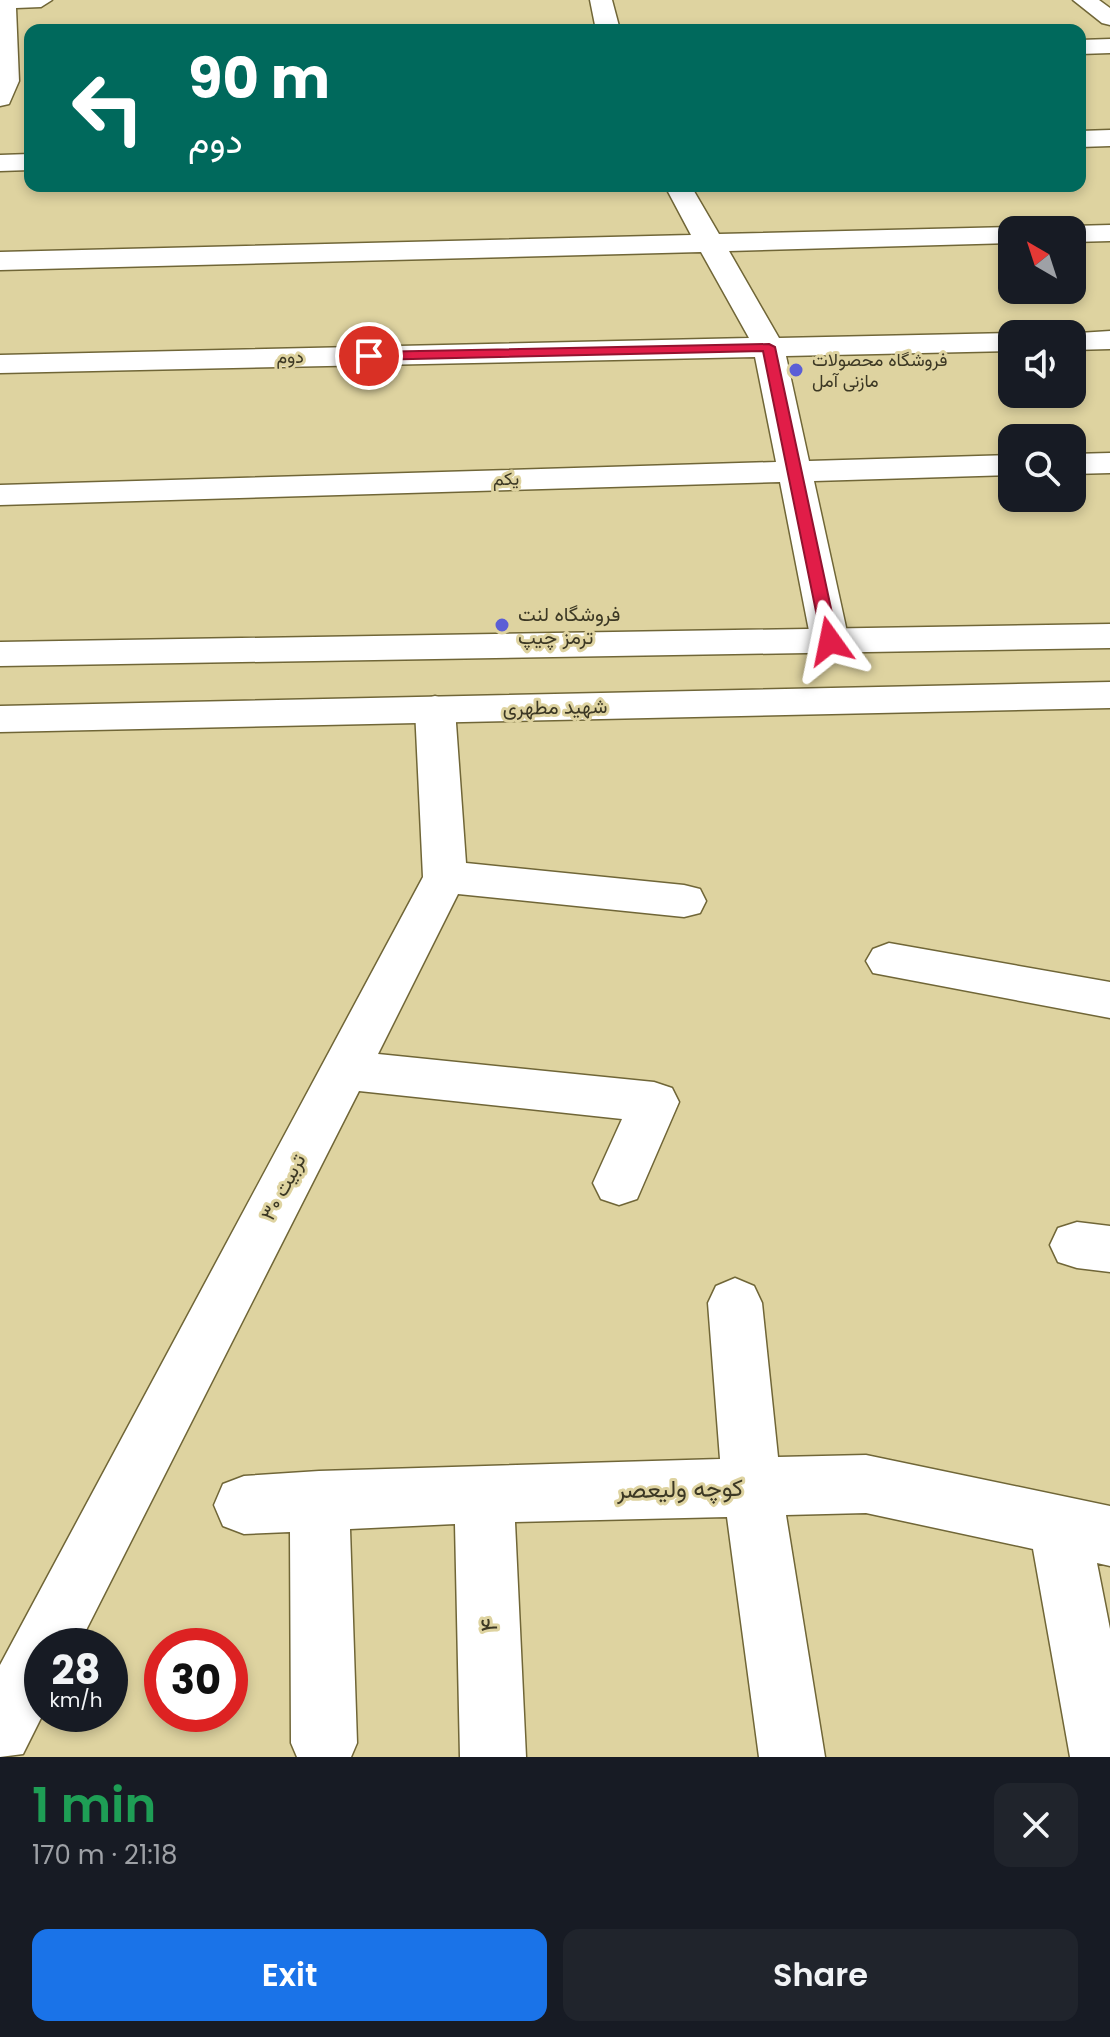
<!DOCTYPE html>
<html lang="en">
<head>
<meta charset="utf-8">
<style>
	:root { --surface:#171b24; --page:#20242c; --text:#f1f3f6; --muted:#9ea1a6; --accent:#1a73e8 }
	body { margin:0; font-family:Poppins,Vazirmatn,sans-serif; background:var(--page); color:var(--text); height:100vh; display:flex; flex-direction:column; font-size:30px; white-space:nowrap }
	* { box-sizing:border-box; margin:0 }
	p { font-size:26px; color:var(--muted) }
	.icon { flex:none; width:44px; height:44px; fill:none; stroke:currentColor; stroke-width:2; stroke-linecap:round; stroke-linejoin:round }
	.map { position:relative; height:1757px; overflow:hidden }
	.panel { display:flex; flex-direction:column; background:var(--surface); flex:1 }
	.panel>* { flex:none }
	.banner { position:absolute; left:24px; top:24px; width:1062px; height:168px; border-radius:16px; box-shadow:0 4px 12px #0003; background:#00695c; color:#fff; overflow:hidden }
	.needle { width:52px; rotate:321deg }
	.fabs { position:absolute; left:998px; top:216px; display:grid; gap:16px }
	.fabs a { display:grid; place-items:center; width:88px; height:88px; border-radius:16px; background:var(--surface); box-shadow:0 4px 12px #0003; font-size:40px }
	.speed { position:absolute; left:24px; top:1628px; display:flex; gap:16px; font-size:40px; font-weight:700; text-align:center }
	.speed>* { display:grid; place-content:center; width:104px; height:104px; border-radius:50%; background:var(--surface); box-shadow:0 4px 12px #0003; line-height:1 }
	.speed small { font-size:20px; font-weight:400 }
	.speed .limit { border:12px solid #d22; background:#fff; color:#111 }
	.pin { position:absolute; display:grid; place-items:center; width:68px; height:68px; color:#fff; margin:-34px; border:4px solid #fff; border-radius:50%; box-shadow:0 2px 8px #0007 }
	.me { position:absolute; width:88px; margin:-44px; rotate:348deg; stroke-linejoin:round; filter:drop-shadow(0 0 6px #0008) }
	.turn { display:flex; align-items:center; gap:28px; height:168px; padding:0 32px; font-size:36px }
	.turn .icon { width:104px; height:104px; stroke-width:2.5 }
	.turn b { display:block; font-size:56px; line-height:68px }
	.round { display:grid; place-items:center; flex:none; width:84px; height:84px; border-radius:16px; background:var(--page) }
	.head { display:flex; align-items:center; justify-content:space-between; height:136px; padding:0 32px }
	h1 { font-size:48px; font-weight:600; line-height:60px; color:#1e9e55 }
	.cta { display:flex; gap:16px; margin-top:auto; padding:16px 32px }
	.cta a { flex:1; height:92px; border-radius:16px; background:var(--accent); color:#fff; font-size:32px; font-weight:600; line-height:92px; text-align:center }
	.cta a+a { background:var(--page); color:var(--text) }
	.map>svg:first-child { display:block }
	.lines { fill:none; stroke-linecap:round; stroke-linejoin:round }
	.minor-casing { stroke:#706637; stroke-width:3 }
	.major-casing { stroke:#706637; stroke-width:3 }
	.minor { fill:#fff; fill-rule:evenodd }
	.major { fill:#fff; fill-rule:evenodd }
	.route { fill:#e11d48; stroke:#92132f; stroke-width:2 }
	.poi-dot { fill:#5b5ed6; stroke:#ded3a0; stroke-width:3 }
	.labels { text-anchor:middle; stroke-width:6; stroke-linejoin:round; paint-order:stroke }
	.far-street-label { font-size:18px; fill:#3c3824; stroke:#ded3a0 }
	.far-poi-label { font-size:18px; fill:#3c3824; stroke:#ded3a0; text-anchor:start }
	.poi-label { font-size:20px; fill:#3c3824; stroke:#ded3a0; text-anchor:start }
	.street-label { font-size:20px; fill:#3c3824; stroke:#ded3a0 }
	.near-street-label { font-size:24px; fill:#3c3824; stroke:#ded3a0 }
</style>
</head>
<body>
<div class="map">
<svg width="1110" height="1757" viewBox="0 0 1110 1757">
	<rect width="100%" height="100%" fill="#ded3a0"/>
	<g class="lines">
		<defs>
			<path id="minor" d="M0 0H52L41 7 16 8 19 81 9 104 0 106Z
				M590 0H612L620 30H596Z
				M1073 0H1099L1110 8V25L1102 23Z
				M1110 39V53L1080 54V40Z
				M1110 130V146L1080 147V131Z
				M30 154V170L0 171V155Z
				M665 186H691L719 234 1012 227 1023 230H1012V243L729 251 779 338 1012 333 1017 334H1012V351L786 356 809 461 1012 455V475L814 481 849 641 843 650 830 653 817 650 811 641 780 482 0 505V485L776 462 755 357 0 373V355L749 338 701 252 0 270V252L691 235Z
				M1110 225V241L1072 242V230H1061L1072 226Z
				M1110 331V349L1072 350V334H1063Z
				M1110 453V473L1072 474V454Z
				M435 696 449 700 455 709 466 863 684 885 700 889 706 901 700 913 684 917 458 894 378 1054 654 1082 672 1088 679 1102 637 1199 619 1205 601 1199 593 1183 622 1119 359 1091 78 1646H42L43 1714 23 1754 0 1757V1665L423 877 415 709 421 700Z
				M889 943 1110 982V1018L873 973 866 961 873 949Z
				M1077 1222 1110 1226V1272L1077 1268 1058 1262 1050 1245 1058 1228Z
				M735 1278 754 1286 762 1303 778 1457 866 1455 1110 1506V1566L1097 1563 1110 1629V1757H1070L1033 1549 866 1513 786 1515 825 1757H759L727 1517 515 1522 526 1757H460L455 1524 350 1529 357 1743 351 1757H297L291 1743 290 1532 244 1534 223 1526 214 1505 223 1484 244 1476 319 1471 720 1459 708 1303 716 1286Z"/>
			<path id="major" d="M1110 624V648L0 666V642Z
				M1110 682V708L0 732V706Z"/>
		</defs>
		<use href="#minor" class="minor-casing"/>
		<use href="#major" class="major-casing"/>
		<use href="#minor" class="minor"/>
		<use href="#major" class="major"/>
	</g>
	<path class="route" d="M769 344 775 347 838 641 830 646 822 641 763 351 369 360 363 356 369 352Z"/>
	<g class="poi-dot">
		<circle cx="796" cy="370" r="8"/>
		<circle cx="502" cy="625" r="8"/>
	</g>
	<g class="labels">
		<g class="far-street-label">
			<text transform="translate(290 357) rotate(-1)" y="6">دوم</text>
			<text transform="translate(506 479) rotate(-2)" y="6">یکم</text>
		</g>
		<g class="far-poi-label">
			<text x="812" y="366">فروشگاه محصولات<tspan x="812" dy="21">مازنی آمل</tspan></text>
		</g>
		<g class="poi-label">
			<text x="518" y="621">فروشگاه لنت<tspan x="518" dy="23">ترمز چیپ</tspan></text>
		</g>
		<g class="street-label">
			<text transform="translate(555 707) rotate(-1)" y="7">شهید مطهری</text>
			<text transform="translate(283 1187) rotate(-62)" y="7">تربیت ۳۰</text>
		</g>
		<g class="near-street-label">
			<text transform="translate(680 1489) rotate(-1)" y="8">کوچه ولیعصر</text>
			<text transform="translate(489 1625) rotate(-92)" y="8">۴</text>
		</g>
	</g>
</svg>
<div class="fabs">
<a><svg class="needle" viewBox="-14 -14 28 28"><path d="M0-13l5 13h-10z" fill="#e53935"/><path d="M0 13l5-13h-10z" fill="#9ea1a6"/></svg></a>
<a><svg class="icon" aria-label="sound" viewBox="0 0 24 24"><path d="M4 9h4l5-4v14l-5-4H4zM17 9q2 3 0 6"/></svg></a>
<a><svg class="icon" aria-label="search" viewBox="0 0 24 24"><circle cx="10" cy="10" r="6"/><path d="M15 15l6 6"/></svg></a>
</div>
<div class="speed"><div>28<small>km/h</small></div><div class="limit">30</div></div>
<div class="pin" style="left:369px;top:356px;background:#d93025"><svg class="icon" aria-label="arrive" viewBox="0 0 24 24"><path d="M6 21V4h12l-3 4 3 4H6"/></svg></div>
<svg class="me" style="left:830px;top:641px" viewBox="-20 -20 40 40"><path d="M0-17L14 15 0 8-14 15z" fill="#e11d48" stroke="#fff" stroke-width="4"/></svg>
<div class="banner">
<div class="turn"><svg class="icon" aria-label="left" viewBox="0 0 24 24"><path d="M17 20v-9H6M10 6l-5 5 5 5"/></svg><div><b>90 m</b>دوم</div></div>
</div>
</div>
<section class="panel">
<div class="head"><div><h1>1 min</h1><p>170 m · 21:18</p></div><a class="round"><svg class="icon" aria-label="close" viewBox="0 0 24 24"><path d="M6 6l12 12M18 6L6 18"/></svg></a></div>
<div class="cta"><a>Exit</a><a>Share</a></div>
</section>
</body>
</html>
